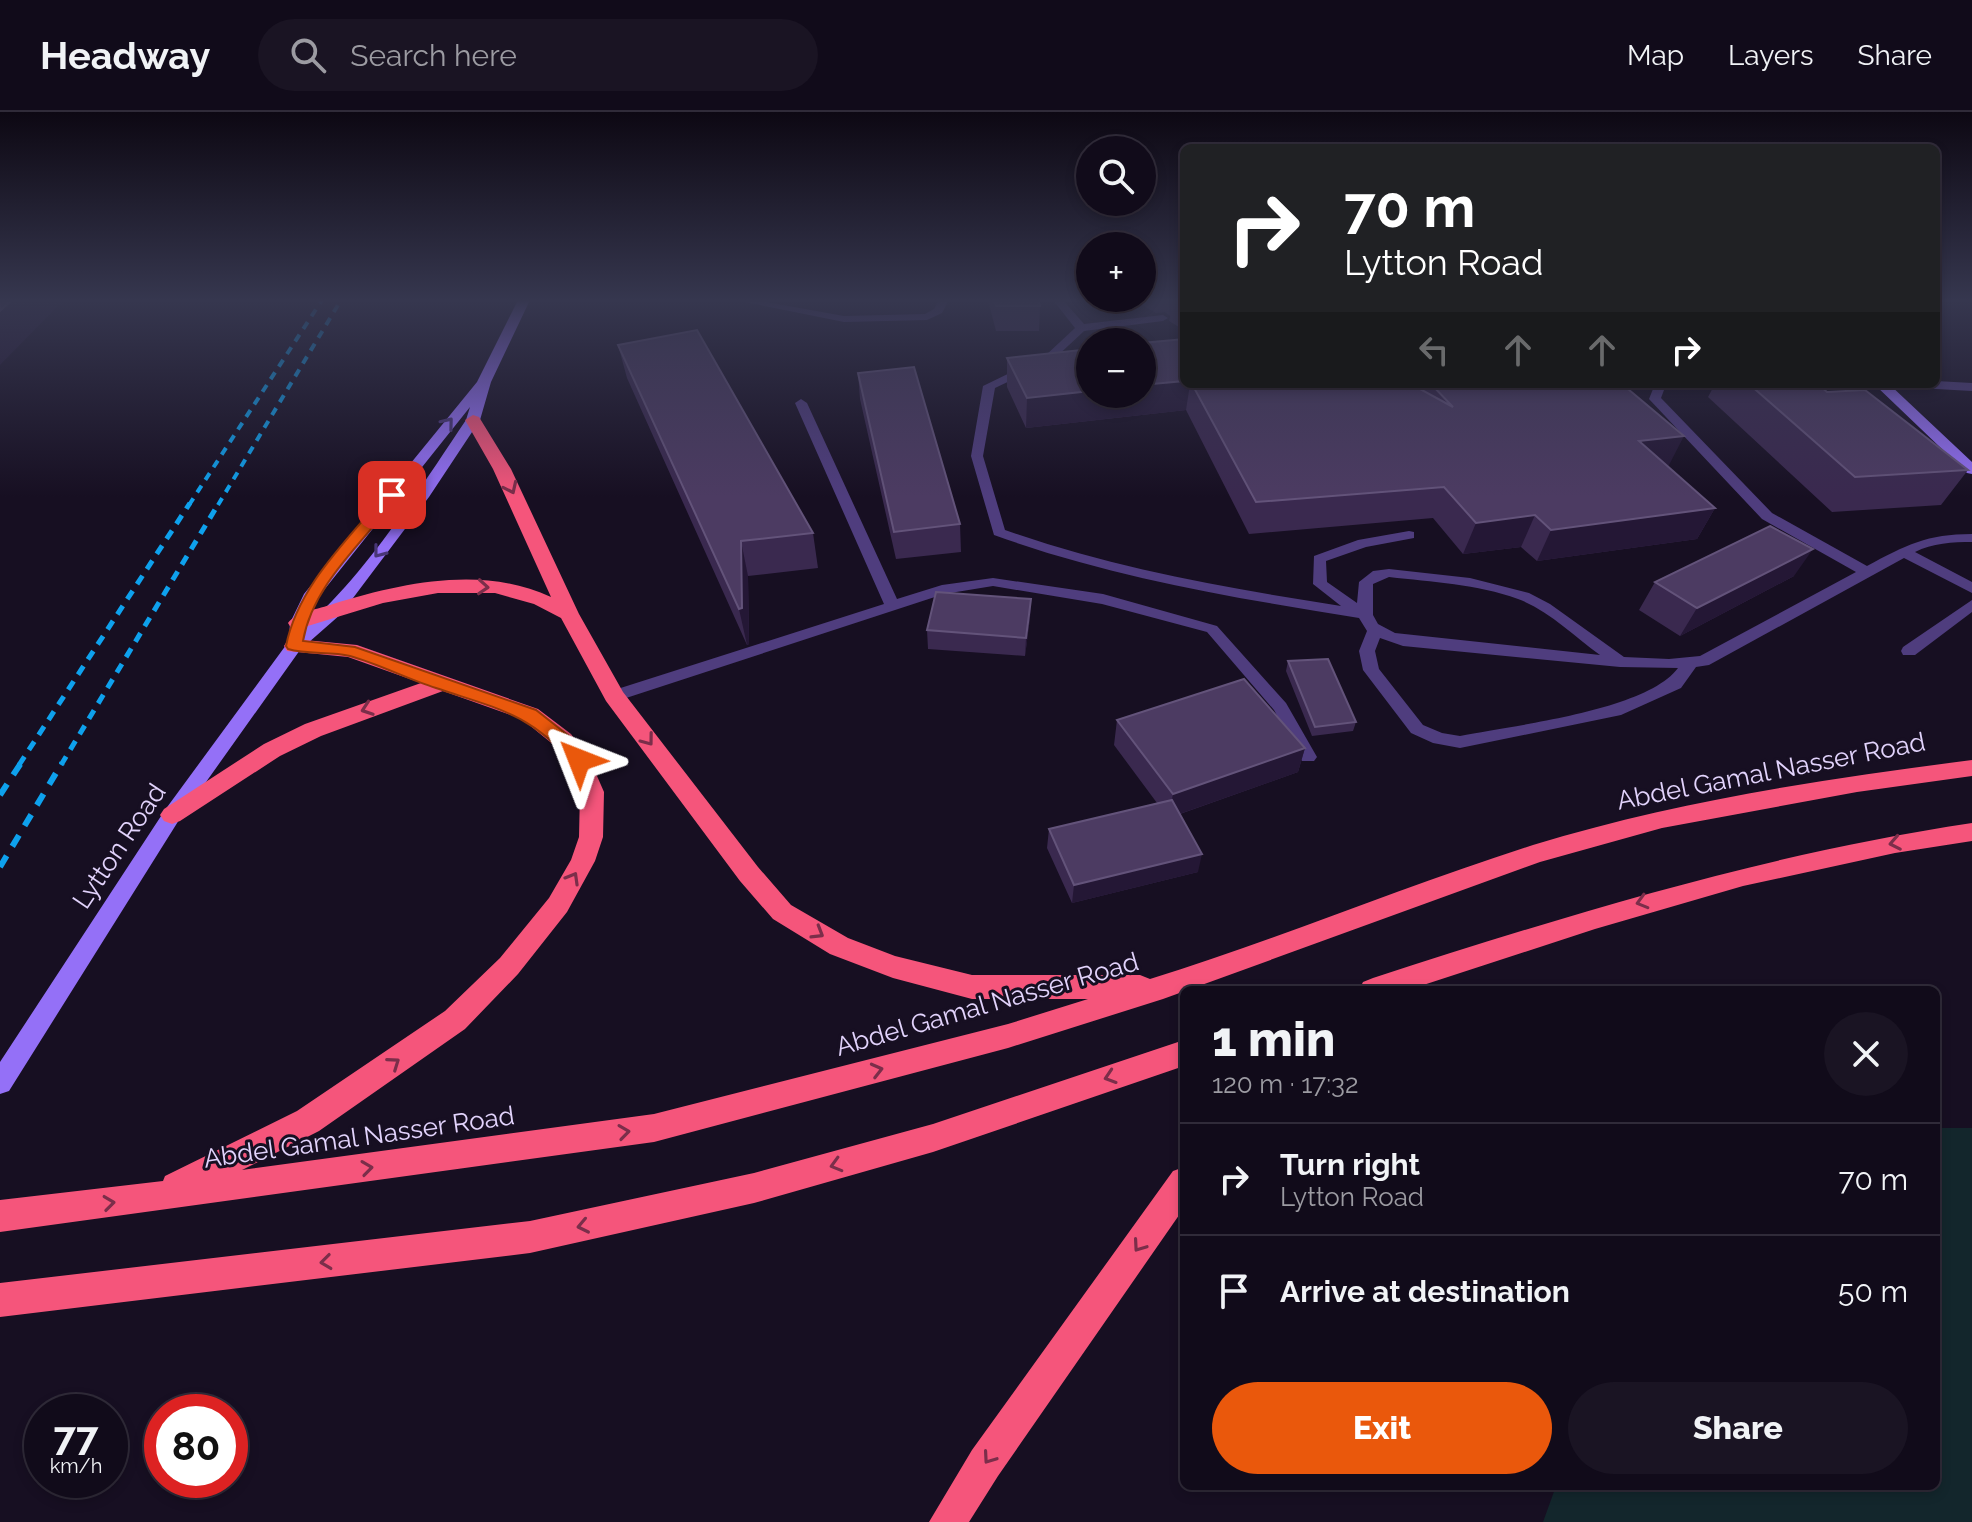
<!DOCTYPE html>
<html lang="en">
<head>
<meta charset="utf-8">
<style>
	:root { --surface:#110b1a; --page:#1a1423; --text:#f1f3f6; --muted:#9c9ba2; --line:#302b39; --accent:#ea580c }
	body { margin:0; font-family:Raleway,sans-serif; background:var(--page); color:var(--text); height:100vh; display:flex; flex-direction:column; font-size:30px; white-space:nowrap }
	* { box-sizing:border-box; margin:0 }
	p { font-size:26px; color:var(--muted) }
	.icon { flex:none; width:44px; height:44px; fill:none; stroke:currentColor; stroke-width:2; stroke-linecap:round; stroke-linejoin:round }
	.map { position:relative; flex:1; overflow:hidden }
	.side { position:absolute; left:1180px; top:874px; width:760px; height:504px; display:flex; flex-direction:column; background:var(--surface); border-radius:12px; box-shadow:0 4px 12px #0003,0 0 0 2px var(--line) }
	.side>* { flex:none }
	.guide { position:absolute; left:1180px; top:32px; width:760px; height:244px; border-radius:12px; box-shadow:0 4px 12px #0003,0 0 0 2px var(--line); background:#202124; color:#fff; overflow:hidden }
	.controls { position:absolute; left:1076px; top:24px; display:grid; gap:16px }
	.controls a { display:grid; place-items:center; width:80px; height:80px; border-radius:50%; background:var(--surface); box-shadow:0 4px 12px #0003,0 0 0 2px var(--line); font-size:40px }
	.speed { position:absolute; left:24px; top:1282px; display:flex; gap:16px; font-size:40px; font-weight:700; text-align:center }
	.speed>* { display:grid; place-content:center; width:104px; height:104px; border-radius:50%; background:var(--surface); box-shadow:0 4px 12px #0003,0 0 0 2px var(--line); line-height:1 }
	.speed small { font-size:20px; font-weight:400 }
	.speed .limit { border:12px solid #d22; background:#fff; color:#111 }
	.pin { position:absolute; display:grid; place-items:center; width:68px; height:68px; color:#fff; margin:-34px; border-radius:16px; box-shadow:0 4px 12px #0006 }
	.me { position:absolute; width:88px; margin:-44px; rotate:315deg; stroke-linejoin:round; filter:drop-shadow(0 0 6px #0008) }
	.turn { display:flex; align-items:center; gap:28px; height:168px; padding:0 32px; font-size:36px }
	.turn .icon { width:104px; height:104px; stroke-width:2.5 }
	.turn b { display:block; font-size:56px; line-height:68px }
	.lanes { display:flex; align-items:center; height:76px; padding:0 32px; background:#0003; justify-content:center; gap:40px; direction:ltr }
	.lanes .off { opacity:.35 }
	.round { display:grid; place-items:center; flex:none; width:84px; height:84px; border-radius:42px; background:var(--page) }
	.headline { display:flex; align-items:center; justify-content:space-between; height:136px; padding:0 32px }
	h1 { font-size:48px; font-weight:800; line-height:60px }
	.action { display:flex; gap:16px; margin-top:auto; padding:16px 32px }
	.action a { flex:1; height:92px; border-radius:48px; background:var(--accent); color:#fff; font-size:32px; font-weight:800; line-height:92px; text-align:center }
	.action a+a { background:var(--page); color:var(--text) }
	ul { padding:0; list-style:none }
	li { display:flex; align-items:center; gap:24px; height:112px; padding:0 32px; border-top:2px solid var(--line) }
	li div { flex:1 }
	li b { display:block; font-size:30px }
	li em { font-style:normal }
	header { display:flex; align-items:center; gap:48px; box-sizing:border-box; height:112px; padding:0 40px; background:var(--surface); border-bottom:2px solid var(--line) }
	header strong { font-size:38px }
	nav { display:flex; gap:44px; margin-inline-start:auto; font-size:28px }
	.search { width:560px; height:72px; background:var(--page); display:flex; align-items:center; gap:20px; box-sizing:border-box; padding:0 28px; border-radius:44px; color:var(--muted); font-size:30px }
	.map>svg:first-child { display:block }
	.green { fill:#13262c }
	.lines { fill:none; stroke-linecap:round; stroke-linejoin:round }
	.lane { fill:#4f3d7e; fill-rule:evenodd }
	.secondary { fill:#9470f7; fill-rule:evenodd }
	.highway { fill:#f5557b; fill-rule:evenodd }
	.rail-far2 { stroke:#0ea1ed; stroke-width:4; stroke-dasharray:8 7; stroke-linecap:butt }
	.rail-far1 { stroke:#0ea1ed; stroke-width:5; stroke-dasharray:10 8; stroke-linecap:butt }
	.rail { stroke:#0ea1ed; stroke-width:6; stroke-dasharray:13 11; stroke-linecap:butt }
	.wall { fill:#3a294f }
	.shaded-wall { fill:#241735 }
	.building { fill:#4c3b62; stroke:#63537a; stroke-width:2 }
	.oneway { stroke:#493677 }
	.oneway2 { stroke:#7b2e4a }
	.route { fill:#ea580c; stroke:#983908; stroke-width:2 }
	.labels { text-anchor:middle; stroke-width:6; stroke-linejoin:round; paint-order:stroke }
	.street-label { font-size:26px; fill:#e2d3fc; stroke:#170f22 }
</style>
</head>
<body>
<header>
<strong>Headway</strong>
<div class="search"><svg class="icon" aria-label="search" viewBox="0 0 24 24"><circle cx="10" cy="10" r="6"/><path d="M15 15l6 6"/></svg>Search here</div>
<nav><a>Map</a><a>Layers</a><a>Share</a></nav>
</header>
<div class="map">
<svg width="1972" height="1410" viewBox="0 0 1972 1410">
	<rect width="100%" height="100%" fill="#170f22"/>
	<path class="green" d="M1936 1016H1972V1410H1543L1556 1374H1936Z"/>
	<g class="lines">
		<path class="lane" d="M735 188H755L844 204 925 202 934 197 939 188H949L942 201 927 208 844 210Z
			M1053 188H1063L1084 212 1163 203 1168 206 1163 209 1084 219 1053 248 995 276 983 344 1005 418C1114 457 1227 476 1341 494L1313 472 1314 444 1358 428 1409 419 1414 420V426L1366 435 1326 449 1327 470 1357 491 1359 470 1373 459 1389 457 1470 466 1529 481 1550 492 1624 545 1669 547 1700 544 1856 460 1762 407 1649 287 1655 272H1683L1664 278 1661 286 1772 401 1867 454C1906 433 1927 422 1972 422V430C1953 430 1932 431 1915 440L1972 470V481L1904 446 1709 553 1696 555 1681 576 1621 603 1460 636 1433 631 1411 621 1363 558 1359 539 1367 519 1359 506C1235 486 1113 466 994 423L971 344 983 274 1045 244 1075 216ZM1389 465C1432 470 1477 472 1518 487 1548 498 1574 524 1600 543L1395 521 1378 512 1373 503V472ZM1380 526 1403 534 1620 555 1678 556C1646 599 1514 613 1460 624L1442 621 1423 613 1379 557 1375 539Z
			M1936 269 1972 271V279L1918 276 1912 272H1936Z
			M801 287 807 291 897 487 942 473 993 466 1103 482 1217 514 1286 591 1317 645 1314 649H1302L1274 598 1207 520 1102 492 993 474 944 482 620 588H608L606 584 608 580 884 492 795 291Z
			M1972 488V500L1915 543H1903L1901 539 1903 535Z"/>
		<path class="secondary" d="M518 188H530L491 270 480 308 429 385 341 502 300 538 179 708 9 979 0 982V950L165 698 289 529 290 511 304 482 477 270ZM470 295 466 308C421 375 366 462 306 514L320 483Z
			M1874 272H1889L1972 350V362L1967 361Z"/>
		<path class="highway" d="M473 303 479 305 511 357 579 502 623 580 758 755 791 793 848 826 895 844 972 863H1140L1150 867C1279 827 1404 774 1533 733 1676 689 1824 667 1972 648V664L1857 680 1662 716 1540 750 1163 887 1008 936 654 1030 0 1120V1088L163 1069 165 1064 297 999 445 899 500 846 549 786 571 748 579 725 580 680 569 651 555 634 522 607 443 579 321 624 280 644 180 709 172 712 164 709 160 703 164 697 264 632 305 612 421 571 348 545 287 539 284 534 287 529 294 527 357 533 538 597 571 622 590 648 604 680 603 725 595 749 567 800 518 862 465 917 319 1019 242 1058 654 1002 1008 912 1088 887H972L893 866 830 842 773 807 740 769 606 589 561 506 534 492 495 481H438L383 491 298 517 291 516 288 511C296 500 319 497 333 492 402 471 482 453 551 485L493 357 465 308Z
			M1972 711V729L1895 741 1743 774 1595 817 1408 878H1359L1363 870 1373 866C1570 802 1766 742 1972 711Z
			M1184 928V954L933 1040 754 1091 530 1141 0 1205V1171L530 1109 754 1061 933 1012Z
			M1184 1055V1096L998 1364 969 1410H929L972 1338 1173 1059Z"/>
		<path class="rail-far2" d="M189 393 322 188
			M218 393 341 188"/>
		<path class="rail-far1" d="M19 653 190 391
			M61 653 219 391"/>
		<path class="rail" d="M0 683 21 651
			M0 755 62 651"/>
	</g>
	<path class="wall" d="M988 188H1038L1040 194 1039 219H996Z
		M1134 188H1184V218L1169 209 1170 204 1165 200 1156 201Z
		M618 233 813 421 818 456 748 464 749 532 747 533 627 266Z
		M1007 246 1184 272H1622L1668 355 1715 396 1697 427 1537 449 1521 435 1463 442 1433 406 1249 422 1186 298 1026 316 1007 275Z
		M858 261 960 412 961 440 896 447 860 287Z
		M1715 272H1818L1827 280 1968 358 1941 393 1832 400 1708 285Z
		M1794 464 1680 524 1639 498 1655 470Z
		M1031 487 1030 506 1025 544 928 537 927 518Z
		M1288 549 1356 610 1353 619 1312 624 1286 559Z
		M1117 608 1305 636 1298 660 1180 702 1198 760 1072 791 1047 736 1049 717 1157 691 1114 633Z"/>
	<path class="shaded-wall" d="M12 188H64L0 253V199Z
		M1115 188H1132L1115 191Z
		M1184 269V272H1190L1186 298 1026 316 1027 286 1090 279V282H1142V273Z
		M1684 324 1668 355 1639 329Z
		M1715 396 1697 427 1537 449 1551 418Z
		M1535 403 1521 435 1463 442 1476 411Z
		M741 429 748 464 749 532 747 533 739 497Z
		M1813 437 1794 464 1680 524 1697 496Z
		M1031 487 1030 506 1025 544 1026 526Z
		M1305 636 1298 660 1168 706 1173 682Z
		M1202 742 1198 760 1072 791 1074 773Z"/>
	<path class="building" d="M0 188H12L0 199Z
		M994 188H1038L1040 194H996Z
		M697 218 813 421 741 429 742 496 739 497 618 233Z
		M1184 227V269L1142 273V231Z
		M1090 237V279L1027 286 1007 246Z
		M914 255 960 412 894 420 858 261Z
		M1192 272H1411L1453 295 1431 272H1622L1684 324 1639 329 1715 396 1551 418 1535 403 1476 411 1444 375 1256 390Z
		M1749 272H1818L1827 280 1865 278 1968 358 1855 365Z
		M1770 414 1813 437 1697 496 1655 470Z
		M936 480 1031 487 1026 526 927 518Z
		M1328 547 1356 610 1315 615 1288 549Z
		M1244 567 1305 636 1173 682 1117 608Z
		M1172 688 1202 742 1074 773 1049 717Z"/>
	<defs><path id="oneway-chevron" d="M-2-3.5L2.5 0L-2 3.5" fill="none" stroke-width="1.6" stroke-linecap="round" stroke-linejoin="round" transform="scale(2)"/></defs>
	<g class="oneway">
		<use href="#oneway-chevron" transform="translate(448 311) rotate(-51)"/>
		<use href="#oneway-chevron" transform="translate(379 440) rotate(128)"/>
	</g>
	<g class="oneway2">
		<use href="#oneway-chevron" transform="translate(511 376) rotate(65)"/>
		<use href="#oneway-chevron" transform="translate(483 475) rotate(4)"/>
		<use href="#oneway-chevron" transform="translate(367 597) rotate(161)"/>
		<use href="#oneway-chevron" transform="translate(648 628) rotate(53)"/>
		<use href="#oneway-chevron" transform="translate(1895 731) rotate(169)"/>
		<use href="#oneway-chevron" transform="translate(573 766) rotate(-60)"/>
		<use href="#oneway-chevron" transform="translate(1642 790) rotate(164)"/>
		<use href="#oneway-chevron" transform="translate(818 821) rotate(31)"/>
		<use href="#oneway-chevron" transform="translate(394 951) rotate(-35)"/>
		<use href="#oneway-chevron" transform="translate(877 958) rotate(-14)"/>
		<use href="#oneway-chevron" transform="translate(1110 965) rotate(162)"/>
		<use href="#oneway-chevron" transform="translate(624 1020) rotate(-8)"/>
		<use href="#oneway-chevron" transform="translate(836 1053) rotate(164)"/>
		<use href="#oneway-chevron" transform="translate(367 1056) rotate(-8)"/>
		<use href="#oneway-chevron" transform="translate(109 1091) rotate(-7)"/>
		<use href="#oneway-chevron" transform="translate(583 1114) rotate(168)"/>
		<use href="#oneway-chevron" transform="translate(1139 1134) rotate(125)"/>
		<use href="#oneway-chevron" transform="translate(326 1150) rotate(173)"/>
		<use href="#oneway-chevron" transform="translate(989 1346) rotate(125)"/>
	</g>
	<linearGradient id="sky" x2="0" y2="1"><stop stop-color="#0d0813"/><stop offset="0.49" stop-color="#36374f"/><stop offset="1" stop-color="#36374f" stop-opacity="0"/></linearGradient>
	<rect width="1972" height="385" fill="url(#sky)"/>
	<path class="route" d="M387 380 399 383C365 429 313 471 303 529L355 535 536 598 569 624 588 648 585 652H573C531 601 495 596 436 576 407 567 379 552 350 544 330 539 308 543 288 537L286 534C298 473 349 427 387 380Z"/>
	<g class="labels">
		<g class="street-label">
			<text transform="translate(1771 659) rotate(-11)" y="9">Abdel Gamal Nasser Road</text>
			<text transform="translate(119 734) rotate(-56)" y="9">Lytton Road</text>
			<text transform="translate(987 892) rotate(-16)" y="9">Abdel Gamal Nasser Road</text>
			<text transform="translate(359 1025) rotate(-8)" y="9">Abdel Gamal Nasser Road</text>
		</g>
	</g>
</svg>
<div class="controls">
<a><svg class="icon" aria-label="search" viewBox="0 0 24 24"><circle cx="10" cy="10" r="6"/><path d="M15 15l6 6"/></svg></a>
<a>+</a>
<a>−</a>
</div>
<div class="speed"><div>77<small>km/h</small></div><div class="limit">80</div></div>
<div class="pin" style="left:392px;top:383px;background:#d93025"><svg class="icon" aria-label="arrive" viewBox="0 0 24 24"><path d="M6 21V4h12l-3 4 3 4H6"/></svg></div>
<svg class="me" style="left:579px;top:648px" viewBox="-20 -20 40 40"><path d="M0-17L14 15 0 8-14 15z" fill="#ea580c" stroke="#fff" stroke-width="4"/></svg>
<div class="guide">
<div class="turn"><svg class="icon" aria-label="right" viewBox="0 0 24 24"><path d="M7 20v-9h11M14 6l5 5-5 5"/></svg><div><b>70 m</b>Lytton Road</div></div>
<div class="lanes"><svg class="icon off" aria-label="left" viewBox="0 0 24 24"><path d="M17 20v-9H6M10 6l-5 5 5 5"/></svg><svg class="icon off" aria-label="ahead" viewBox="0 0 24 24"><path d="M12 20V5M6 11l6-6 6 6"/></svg><svg class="icon off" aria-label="ahead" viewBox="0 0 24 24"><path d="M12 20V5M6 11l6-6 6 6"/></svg><svg class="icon" aria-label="right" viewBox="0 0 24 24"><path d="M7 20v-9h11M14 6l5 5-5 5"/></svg></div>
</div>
<section class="side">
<div class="headline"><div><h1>1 min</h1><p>120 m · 17:32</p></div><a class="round"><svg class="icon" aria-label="close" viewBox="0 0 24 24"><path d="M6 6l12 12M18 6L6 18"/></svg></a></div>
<ul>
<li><svg class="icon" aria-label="right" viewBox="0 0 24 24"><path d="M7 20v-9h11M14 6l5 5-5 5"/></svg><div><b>Turn right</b><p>Lytton Road</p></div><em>70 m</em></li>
<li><svg class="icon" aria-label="arrive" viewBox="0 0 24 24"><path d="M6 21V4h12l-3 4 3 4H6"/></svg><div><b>Arrive at destination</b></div><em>50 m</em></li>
</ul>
<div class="action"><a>Exit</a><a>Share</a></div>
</section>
</div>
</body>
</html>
